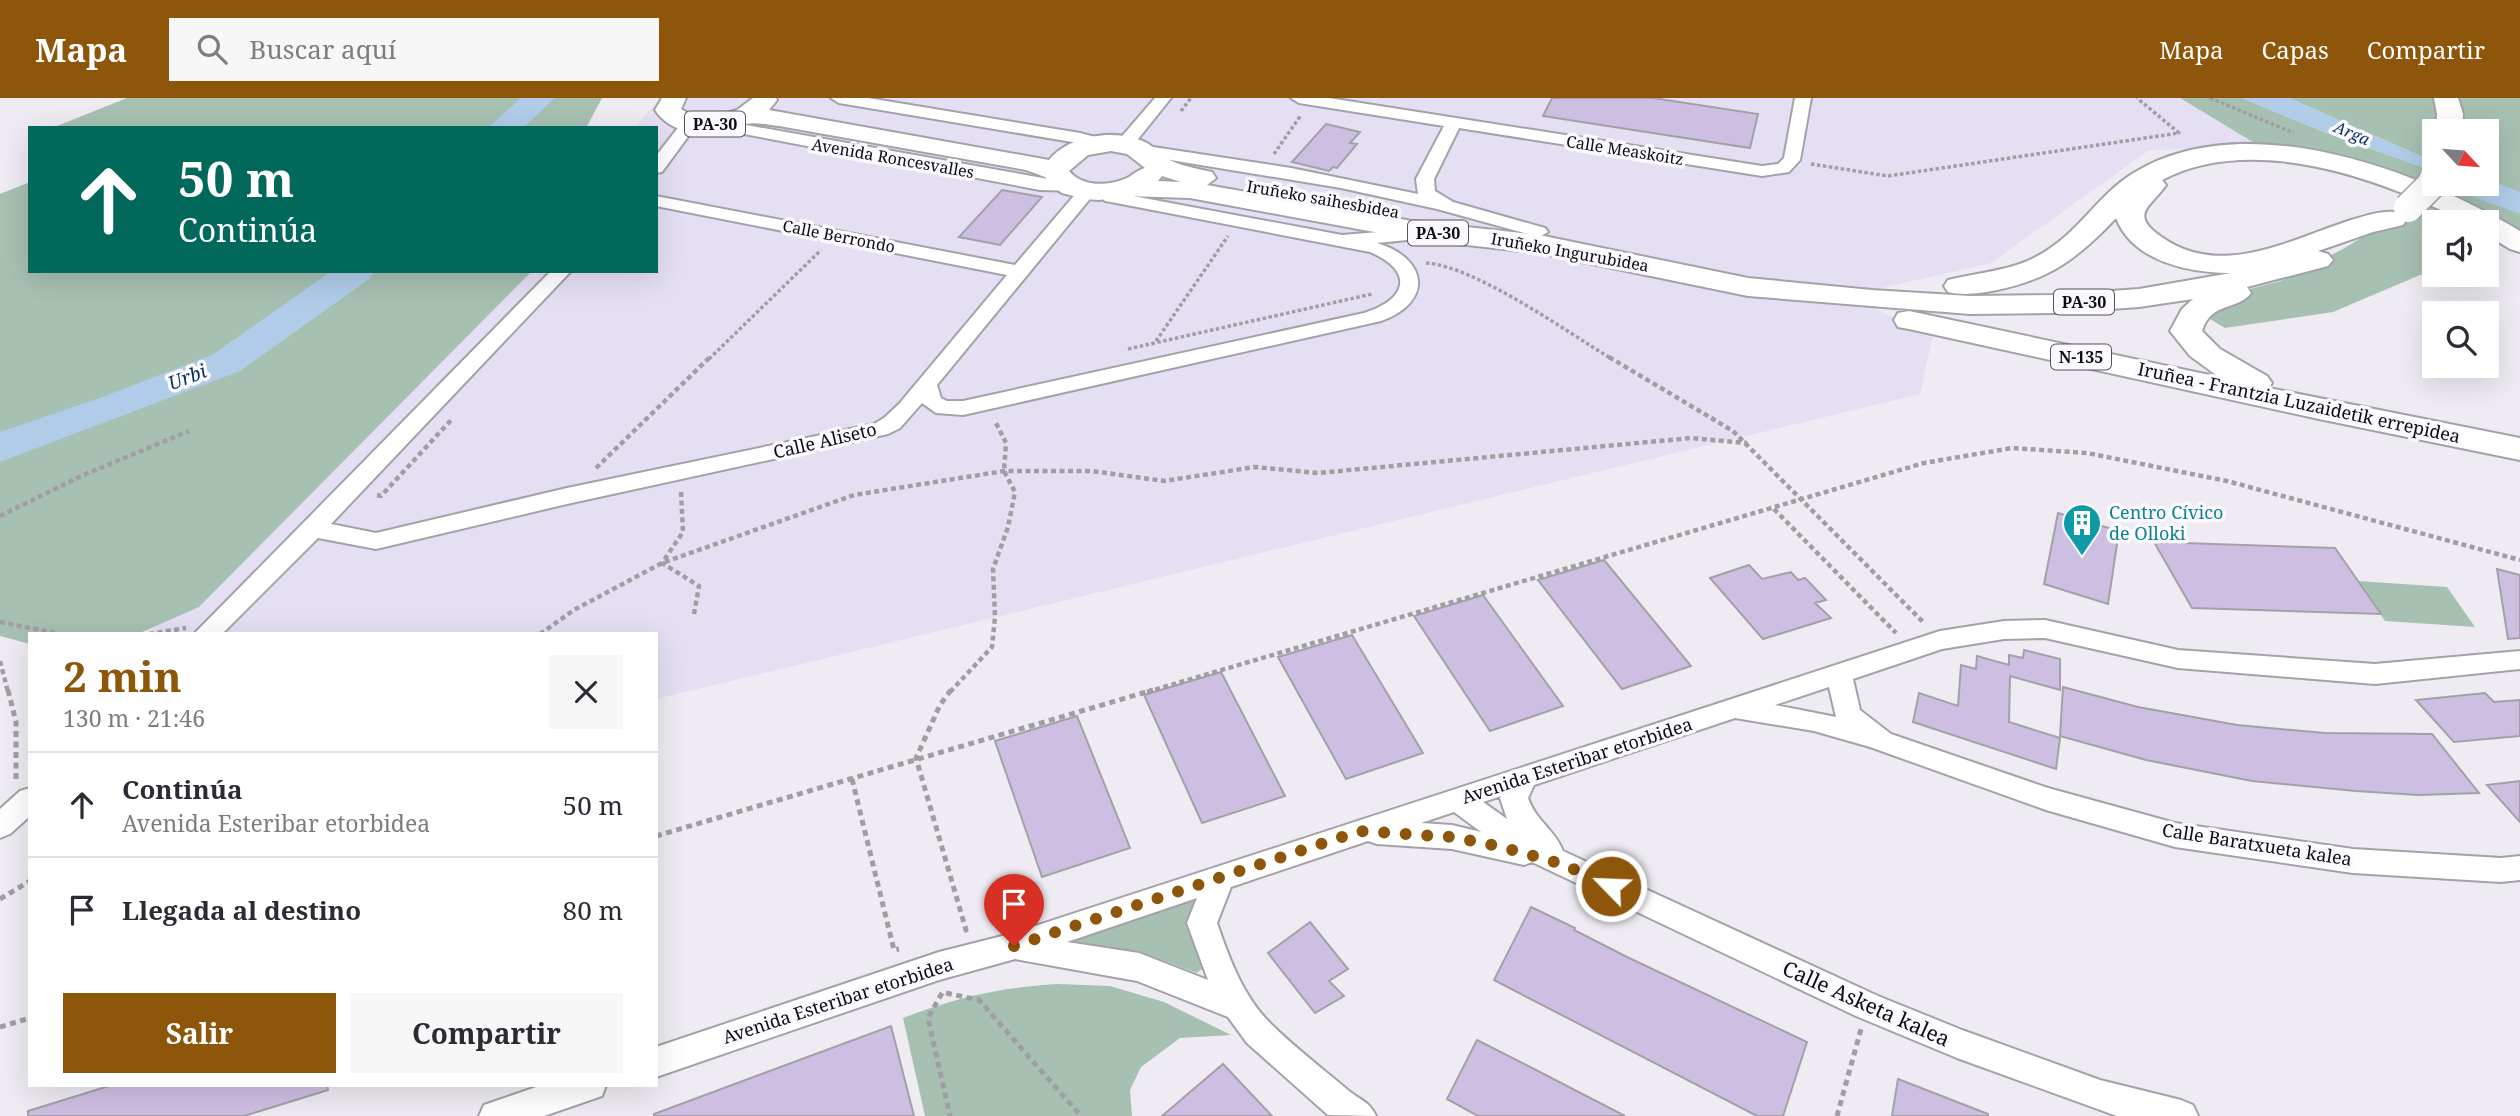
<!DOCTYPE html>
<html lang="es">
<head>
<meta charset="utf-8">
<style>
	:root { --surface:#fff; --page:#f7f7f7; --text:#2b2b33; --muted:#7c7c81; --line:#e1e1e2; --accent:#8d560a }
	body { margin:0; font-family:"Noto Serif",serif; background:var(--page); color:var(--text); height:100vh; display:flex; flex-direction:column; font-size:26px; white-space:nowrap }
	* { box-sizing:border-box; margin:0 }
	p { font-size:23px; color:var(--muted) }
	.icon { flex:none; width:38px; height:38px; fill:none; stroke:currentColor; stroke-width:2; stroke-linecap:round; stroke-linejoin:round }
	.map { position:relative; flex:1; overflow:hidden }
	.details { position:absolute; left:28px; top:534px; width:630px; height:455px; display:flex; flex-direction:column; background:var(--surface); border-radius:0px; box-shadow:0 7px 28px #0002 }
	.details>* { flex:none }
	.guide { position:absolute; left:28px; top:28px; width:630px; height:147px; border-radius:0px; box-shadow:0 7px 28px #0002; background:#00695c; color:#fff; overflow:hidden }
	.needle { width:46px; rotate:116deg }
	.controls { position:absolute; left:2422px; top:21px; display:grid; gap:14px }
	.controls a { display:grid; place-items:center; width:77px; height:77px; border-radius:0px; background:var(--surface); box-shadow:0 7px 28px #0002; font-size:35px }
	.pin { position:absolute; display:grid; place-items:center; width:60px; height:60px; color:#fff; margin:-72px -30px; border-radius:50% 50% 50% 0; rotate:-45deg; box-shadow:0 0 7px #0007 }
	.pin .icon { rotate:45deg }
	.me { position:absolute; width:77px; margin:-38px; rotate:294deg; stroke-linejoin:round; filter:drop-shadow(0 0 5px #0008) }
	.turn { display:flex; align-items:center; gap:24px; height:147px; padding:0 35px; font-size:32px }
	.turn .icon { width:91px; height:91px; stroke-width:2.5 }
	.turn b { display:block; font-size:49px; line-height:60px }
	.round { display:grid; place-items:center; flex:none; width:74px; height:74px; border-radius:0px; background:var(--page) }
	.overview { display:flex; align-items:center; justify-content:space-between; height:119px; padding:0 35px }
	h1 { font-size:42px; font-weight:700; line-height:52px; color:var(--accent) }
	.primary-button { display:flex; gap:14px; margin-top:auto; padding:14px 35px }
	.primary-button a { flex:1; height:80px; border-radius:0px; background:var(--accent); color:#fff; font-size:28px; font-weight:700; line-height:80px; text-align:center }
	.primary-button a+a { background:var(--page); color:var(--text) }
	ul { padding:0; list-style:none }
	li { display:flex; align-items:center; gap:21px; height:105px; padding:0 35px; border-top:2px solid var(--line) }
	li div { flex:1 }
	li b { display:block; font-size:26px }
	li em { font-style:normal }
	header { display:flex; align-items:center; gap:42px; box-sizing:border-box; height:98px; padding:0 35px; background:var(--accent); color:#fff }
	header strong { font-size:33px }
	nav { display:flex; gap:38px; margin-inline-start:auto; font-size:24px }
	.search { width:490px; height:63px; background:var(--page); display:flex; align-items:center; gap:18px; box-sizing:border-box; padding:0 24px; border-radius:0px; color:var(--muted); font-size:26px }
	.map>svg:first-child { display:block }
	.industrial { fill:#e5dff4 }
	.green { fill:#a6c0b2 }
	.water { fill:#b0cce9 }
	.lines { fill:none; stroke-linecap:round; stroke-linejoin:round }
	.river { fill:#b0cce9; fill-rule:evenodd }
	.building { fill:#cdbfe2; stroke:#a3a1a7; stroke-width:2 }
	.minor-casing { stroke:#a4a2a8; stroke-width:4 }
	.trunk-casing { stroke:#a4a2a8; stroke-width:4 }
	.path-far2 { stroke:#a09ea3; stroke-width:3.5; stroke-dasharray:3.5 2.5; stroke-linecap:butt }
	.path-far1 { stroke:#a09ea3; stroke-width:4.5; stroke-dasharray:5 3.5; stroke-linecap:butt }
	.path { stroke:#a09ea3; stroke-width:5; stroke-dasharray:6 4.5; stroke-linecap:butt }
	.minor { fill:#fff; fill-rule:evenodd }
	.trunk { fill:#fff; fill-rule:evenodd }
	.trunk-bridge-casing { stroke:#a4a2a8; stroke-width:31; stroke-linecap:butt }
	.trunk-bridge { stroke:#fff; stroke-width:28 }
	.route { stroke:#8d560a; stroke-width:12; stroke-dasharray:0 21.6 }
	.labels { text-anchor:middle; stroke-width:7; stroke-linejoin:round; paint-order:stroke }
	.shield { fill:#fbf9ff; stroke:#545356; stroke-width:2 }
	.shield-label { font-size:16px; font-weight:bold; fill:#0d0c0e }
	.far-water-label { font-size:16px; font-style:italic; fill:#073257; stroke:#fbf9ff }
	.far-street-label { font-size:16px; fill:#0d0c0e; stroke:#fbf9ff }
	.street-label { font-size:18px; fill:#0d0c0e; stroke:#fbf9ff }
	.culture-label { font-size:18px; fill:#0d838f; stroke:#fbf9ff; text-anchor:start }
	.water-label { font-size:19px; font-style:italic; fill:#073257; stroke:#fbf9ff }
	.near-street-label { font-size:21px; fill:#0d0c0e; stroke:#fbf9ff }
</style>
</head>
<body>
<header>
<strong>Mapa</strong>
<div class="search"><svg class="icon" aria-label="search" viewBox="0 0 24 24"><circle cx="10" cy="10" r="6"/><path d="M15 15l6 6"/></svg>Buscar aquí</div>
<nav><a>Mapa</a><a>Capas</a><a>Compartir</a></nav>
</header>
<div class="map">
<svg width="2520" height="1018" viewBox="0 0 2520 1018">
	<rect width="100%" height="100%" fill="#eeebf2"/>
	<path class="industrial" d="M661 0H2179L2256 46 2148 53 1991 165 1847 198 1933 238 1920 296 656 601V536H147L356 331 501 173H656V30H634Z"/>
	<path class="green" d="M127 0H602L586 30H52Z
		M2180 0H2242L2329 36 2434 73V86H2487V33H2434V64L2289 0H2520V134L2487 148V124H2434V171L2333 214 2225 230 2195 212 2222 198 2281 183 2341 152 2393 121 2431 87 2320 55 2256 46Z
		M30 84V173H532L199 509 140 535 30 536V546L0 538V96Z
		M2358 483 2447 489 2475 529 2385 523Z
		M1192 800 1196 805 1204 862 1203 870 1197 875 1143 855 1085 849 1077 847 1074 843 1079 837Z
		M1057 886 1110 888 1164 904 1231 937 1180 940 1141 969 1130 992 1132 1018H925L903 920C958 899 998 890 1057 886Z"/>
	<path class="water" d="M2242 0H2289L2434 64V73L2329 36Z"/>
	<g class="lines">
		<path class="river" d="M521 0H555L523 30H488Z
			M2487 81 2520 94V116L2458 93 2453 86H2487Z
			M332 173H374L369 181 240 273 0 364V334L97 301 212 257Z"/>
	</g>
	<path class="building" d="M1552 0H1653L1758 16 1750 50 1543 18Z
		M1326 26 1360 34 1350 45 1357 46 1337 70 1333 69 1329 73 1292 64Z
		M1002 92 1042 99 1000 147 959 139Z
		M2058 415 2119 433 2108 506 2044 486Z
		M2154 444 2335 450 2381 516 2192 510Z
		M1604 462 1691 568 1622 591 1538 482Z
		M1749 467 1762 481 1791 474 1798 482 1805 480 1826 502 1815 505 1831 520 1763 541 1710 480Z
		M2497 471 2520 477V540L2508 541Z
		M1483 497 1563 608 1490 633 1414 518Z
		M1352 537 1423 655 1346 681 1278 559Z
		M2024 552 2060 561V592L2010 578 2009 624 2060 640 2056 671 1913 624 1919 595 1958 608 1961 567 1976 571 1977 558 2009 567V557L2023 560Z
		M1221 574 1285 698 1202 725 1144 597Z
		M2063 589 2138 609 2237 627 2325 635 2432 636 2479 695 2418 697 2356 693 2252 683 2146 662 2060 638Z
		M2485 595 2494 604 2520 602V638L2454 644 2416 602Z
		M1077 618 1130 750 1042 779 995 643Z
		M2520 683V724L2487 687Z
		M1531 809 1575 830 1574 832 1627 859 1807 944 1783 1018H1757L1494 882Z
		M1310 824 1348 871 1329 883 1344 898 1315 915 1268 855Z
		M891 928 914 1018H654V1016Z
		M1477 942 1536 972 1625 1018H1478L1447 1001Z
		M1223 966 1272 1018H1162Z
		M1898 981 1988 1016V1018H1892Z
		M112 987H327L328 992 244 1018H28V1013Z"/>
	<g class="lines">
		<defs>
			<path id="minor" d="M831 0H868L1080 35 1106 42 1108 46 1100 51 1078 45 839 5Z
				M1155 0H1171L1130 51H1118L1116 47 1118 43Z
				M1291 0H1329L1762 68 1778 66 1784 60 1795 0H1811L1800 62 1789 74 1762 78 1459 30 1434 81 1435 93 1453 104 1545 130 1548 134 1539 139 1437 111 1341 90 1140 57 1132 52 1140 47 1291 70 1418 96 1416 81 1444 28 1299 5Z
				M690 20 698 25 662 74 656 75V58L684 22Z
				M713 21 1093 89 1096 93 1093 97 937 287 941 300 947 303H963L1364 215C1407 202 1415 173 1370 154L1111 104 1105 103 1096 94 1099 90 1105 89 1117 95 1342 137 1427 130 1436 135 1427 140 1377 145C1428 160 1434 204 1381 223L963 317 936 315 922 305 900 330 888 336 567 406 376 451 318 440 222 536H194L551 173H571L331 426 376 435 567 390 874 326 884 320 899 306 1007 177 656 108V98L1015 167 1078 93 1040 92 707 29 705 26 707 23Z
				M2045 522 2178 552 2375 566 2520 553V571L2375 586 2178 570 2045 540 2004 541 1942 551 1853 581 1860 612 1891 636 2048 690 2175 725 2353 751 2501 760 2520 758V782L2501 784 2353 775 2175 749 2046 712 1870 649 1814 633 1735 620 1534 687 1528 700C1536 723 1555 732 1563 753L1878 898 1962 932 2100 982 2181 1002 2193 1007 2198 1018H2117L1957 960 1856 918 1532 764 1524 767 1452 751 1377 746 1368 743 1231 789 1217 825C1229 860 1243 898 1270 925 1294 949 1323 971 1349 993 1360 1002 1370 1004 1376 1018L1328 1017 1247 945 1228 919 1137 883 1015 861 939 882 656 979V949L939 854 1014 835 1940 533 2004 523ZM1829 589 1836 619 1775 607ZM1501 698 1500 700 1507 721 1483 704ZM1454 714 1481 734 1452 727 1421 725ZM1197 800 1187 825 1208 882 1139 855 1067 844Z
				M30 690V718L10 736 0 740V711L20 693Z
				M542 987H606L602 998 544 1018H479L484 1007Z"/>
			<path id="trunk" d="M662 0H686L681 11 693 18H717L737 12 753 0H776L777 2 769 12 1049 62C1070 36 1118 30 1147 45 1157 51 1163 60 1174 64 1186 69 1199 71 1212 74L1216 80 1207 87 1412 123 1539 137 1748 180 1872 192 1970 198 2054 197 2139 191 2231 175C2190 175 2133 164 2116 120 2079 159 2051 181 1997 192 1981 195 1965 198 1948 194L1944 188 1948 182C1984 173 2018 173 2049 151 2080 131 2100 96 2132 76 2243 6 2418 72 2520 133V154L2510 151 2487 137V124C2480 124 2472 126 2465 124 2457 123 2449 116 2441 112 2428 106 2415 101 2402 95 2329 66 2234 44 2162 82L2166 87C2150 110 2128 116 2163 140 2222 181 2292 141 2351 122 2367 117 2386 111 2403 115L2407 121 2403 127 2373 134 2318 153 2328 156 2333 162 2328 168 2247 189 2251 195C2238 213 2211 203 2202 233L2220 251 2267 278 2272 285 2269 290 2520 340V362L2319 321 1909 231 1898 229 1894 222 1898 215 1909 213 2219 279 2190 258 2170 233 2182 211 2193 201 2139 209 2054 215 1970 216 1748 198 1539 155 1412 141 1190 100 1126 98 1099 102 1085 101 1062 95 1052 88 1045 79 1026 72 779 28C769 27 756 24 746 26 714 31 678 45 655 12ZM1111 53 1127 56 1145 70C1138 72 1135 75 1129 79 1111 88 1083 90 1069 73L1088 57ZM1162 78 1181 84 1158 83Z
				M2434 0H2458L2463 16 2462 33H2436L2437 16Z"/>
		</defs>
		<use href="#minor" class="minor-casing"/>
		<use href="#trunk" class="trunk-casing"/>
		<path class="path-far2" d="M2210 0 2294 35
			M1181 13 1191 0
			M1274 56 1301 17
			M1811 66 1888 78 2179 35 2137 0
			M1426 165C1475 168 1567 234 1612 261
			M1156 243 1228 138
			M1128 251 1372 196
			M709 261 821 152"/>
		<path class="path-far1" d="M1609 259 1733 333 1925 526
			M596 370 710 259
			M681 394 683 434 662 465 699 488 694 516
			M377 397 381 398 453 320
			M1774 411 1896 535
			M0 418 81 378 189 333
			M0 524 60 536
			M149 536 186 530
			M540 536 574 512 662 465 854 397 1004 373H1092L1164 383 1255 369 1318 375 1691 340 1747 345
			M0 563 8 594
			M950 594 992 549 995 519 993 471 1008 429 1015 394 1004 373 1006 345 995 323
			M1147 594 1924 365 2012 350 2087 355 2227 383 2520 462"/>
		<path class="path" d="M8 592 16 624V682
			M951 592 940 607 916 660 966 832 961 833
			M852 681 894 852 899 851
			M656 738 1153 592
			M0 801 30 783
			M942 895 928 920 950 1018
			M946 895 979 902 1081 1018
			M0 929 30 920
			M1837 1018 1861 931"/>
		<use href="#minor" class="minor"/>
		<use href="#trunk" class="trunk"/>
		<defs>
			<path id="trunk-bridge" d="M2408 110 2431 87 2434 80"/>
		</defs>
		<use href="#trunk-bridge" class="trunk-bridge-casing"/>
		<use href="#trunk-bridge" class="trunk-bridge"/>
	</g>
	<g class="lines">
		<path class="route" d="M1014 848 1360 733 1452 739 1498 748 1562 766 1611 788"/>
	</g>
	<defs>
		<symbol id="building-pin" viewBox="-11 -11 22 30"><path d="M0 17L-7.5 6A9.5 9.5 0 1 1 7.5 6Z" fill="#0f9aa8" stroke="#fbf9ff"/><path d="M-4-6H4V6H1V3H-1V6H-4ZM-2.5-4.3h1.7v1.8h-1.7ZM.8-4.3h1.7v1.8H.8ZM-2.5-1h1.7V.8h-1.7ZM.8-1h1.7V.8H.8Z" fill="#fff"/></symbol>
	</defs>
	<g fill-rule="evenodd">
		<use href="#building-pin" x="2060" y="403" width="44" height="60"/>
	</g>
	<g class="labels">
		<g class="shield">
			<rect x="685" y="13.5" width="60" height="25" rx="5"/>
			<rect x="1408" y="122.5" width="60" height="25" rx="5"/>
			<rect x="2054" y="191.5" width="60" height="25" rx="5"/>
			<rect x="2051" y="246.5" width="60" height="25" rx="5"/>
		</g>
		<g class="shield-label">
			<text x="715" y="32">PA-30</text>
			<text x="1438" y="141">PA-30</text>
			<text x="2084" y="210">PA-30</text>
			<text x="2081" y="265">N-135</text>
		</g>
		<g class="far-water-label">
			<text transform="translate(2352 35) rotate(23)" y="6">Arga</text>
		</g>
		<g class="far-street-label">
			<text transform="translate(1625 52) rotate(9)" y="6">Calle Measkoitz</text>
			<text transform="translate(893 60) rotate(10)" y="6">Avenida Roncesvalles</text>
			<text transform="translate(1323 101) rotate(10)" y="6">Iruñeko saihesbidea</text>
			<text transform="translate(839 138) rotate(11)" y="6">Calle Berrondo</text>
			<text transform="translate(1570 154) rotate(10)" y="6">Iruñeko Ingurubidea</text>
		</g>
		<g class="street-label">
			<text transform="translate(2299 305) rotate(12)" y="6">Iruñea - Frantzia Luzaidetik errepidea</text>
			<text transform="translate(825 343) rotate(-13)" y="6">Calle Aliseto</text>
			<text transform="translate(1577 663) rotate(-18)" y="6">Avenida Esteribar etorbidea</text>
			<text transform="translate(2257 747) rotate(9)" y="6">Calle Baratxueta kalea</text>
			<text transform="translate(838 903) rotate(-18)" y="6">Avenida Esteribar etorbidea</text>
		</g>
		<g class="culture-label">
			<text x="2109" y="421">Centro Cívico<tspan x="2109" dy="21">de Olloki</tspan></text>
		</g>
		<g class="water-label">
			<text transform="translate(187 279) rotate(-21)" y="7">Urbi</text>
		</g>
		<g class="near-street-label">
			<text transform="translate(1866 906) rotate(24)" y="7">Calle Asketa kalea</text>
		</g>
	</g>
</svg>
<div class="controls">
<a><svg class="needle" viewBox="-14 -14 28 28"><path d="M0-13l5 13h-10z" fill="#e53935"/><path d="M0 13l5-13h-10z" fill="#7c7c81"/></svg></a>
<a><svg class="icon" aria-label="sound" viewBox="0 0 24 24"><path d="M4 9h4l5-4v14l-5-4H4zM17 9q2 3 0 6"/></svg></a>
<a><svg class="icon" aria-label="search" viewBox="0 0 24 24"><circle cx="10" cy="10" r="6"/><path d="M15 15l6 6"/></svg></a>
</div>
<div class="pin" style="left:1014px;top:848px;background:#d93025"><svg class="icon" aria-label="arrive" viewBox="0 0 24 24"><path d="M6 21V4h12l-3 4 3 4H6"/></svg></div>
<svg class="me" style="left:1611px;top:788px" viewBox="-20 -20 40 40"><circle r="17" fill="#8d560a" stroke="#fff" stroke-width="3"/><path d="M0-11L8 9 0 5-8 9z" fill="#fff"/></svg>
<div class="guide">
<div class="turn"><svg class="icon" aria-label="ahead" viewBox="0 0 24 24"><path d="M12 20V5M6 11l6-6 6 6"/></svg><div><b>50 m</b>Continúa</div></div>
</div>
<section class="details">
<div class="overview"><div><h1>2 min</h1><p>130 m · 21:46</p></div><a class="round"><svg class="icon" aria-label="close" viewBox="0 0 24 24"><path d="M6 6l12 12M18 6L6 18"/></svg></a></div>
<ul>
<li><svg class="icon" aria-label="ahead" viewBox="0 0 24 24"><path d="M12 20V5M6 11l6-6 6 6"/></svg><div><b>Continúa</b><p>Avenida Esteribar etorbidea</p></div><em>50 m</em></li>
<li><svg class="icon" aria-label="arrive" viewBox="0 0 24 24"><path d="M6 21V4h12l-3 4 3 4H6"/></svg><div><b>Llegada al destino</b></div><em>80 m</em></li>
</ul>
<div class="primary-button"><a>Salir</a><a>Compartir</a></div>
</section>
</div>
</body>
</html>
